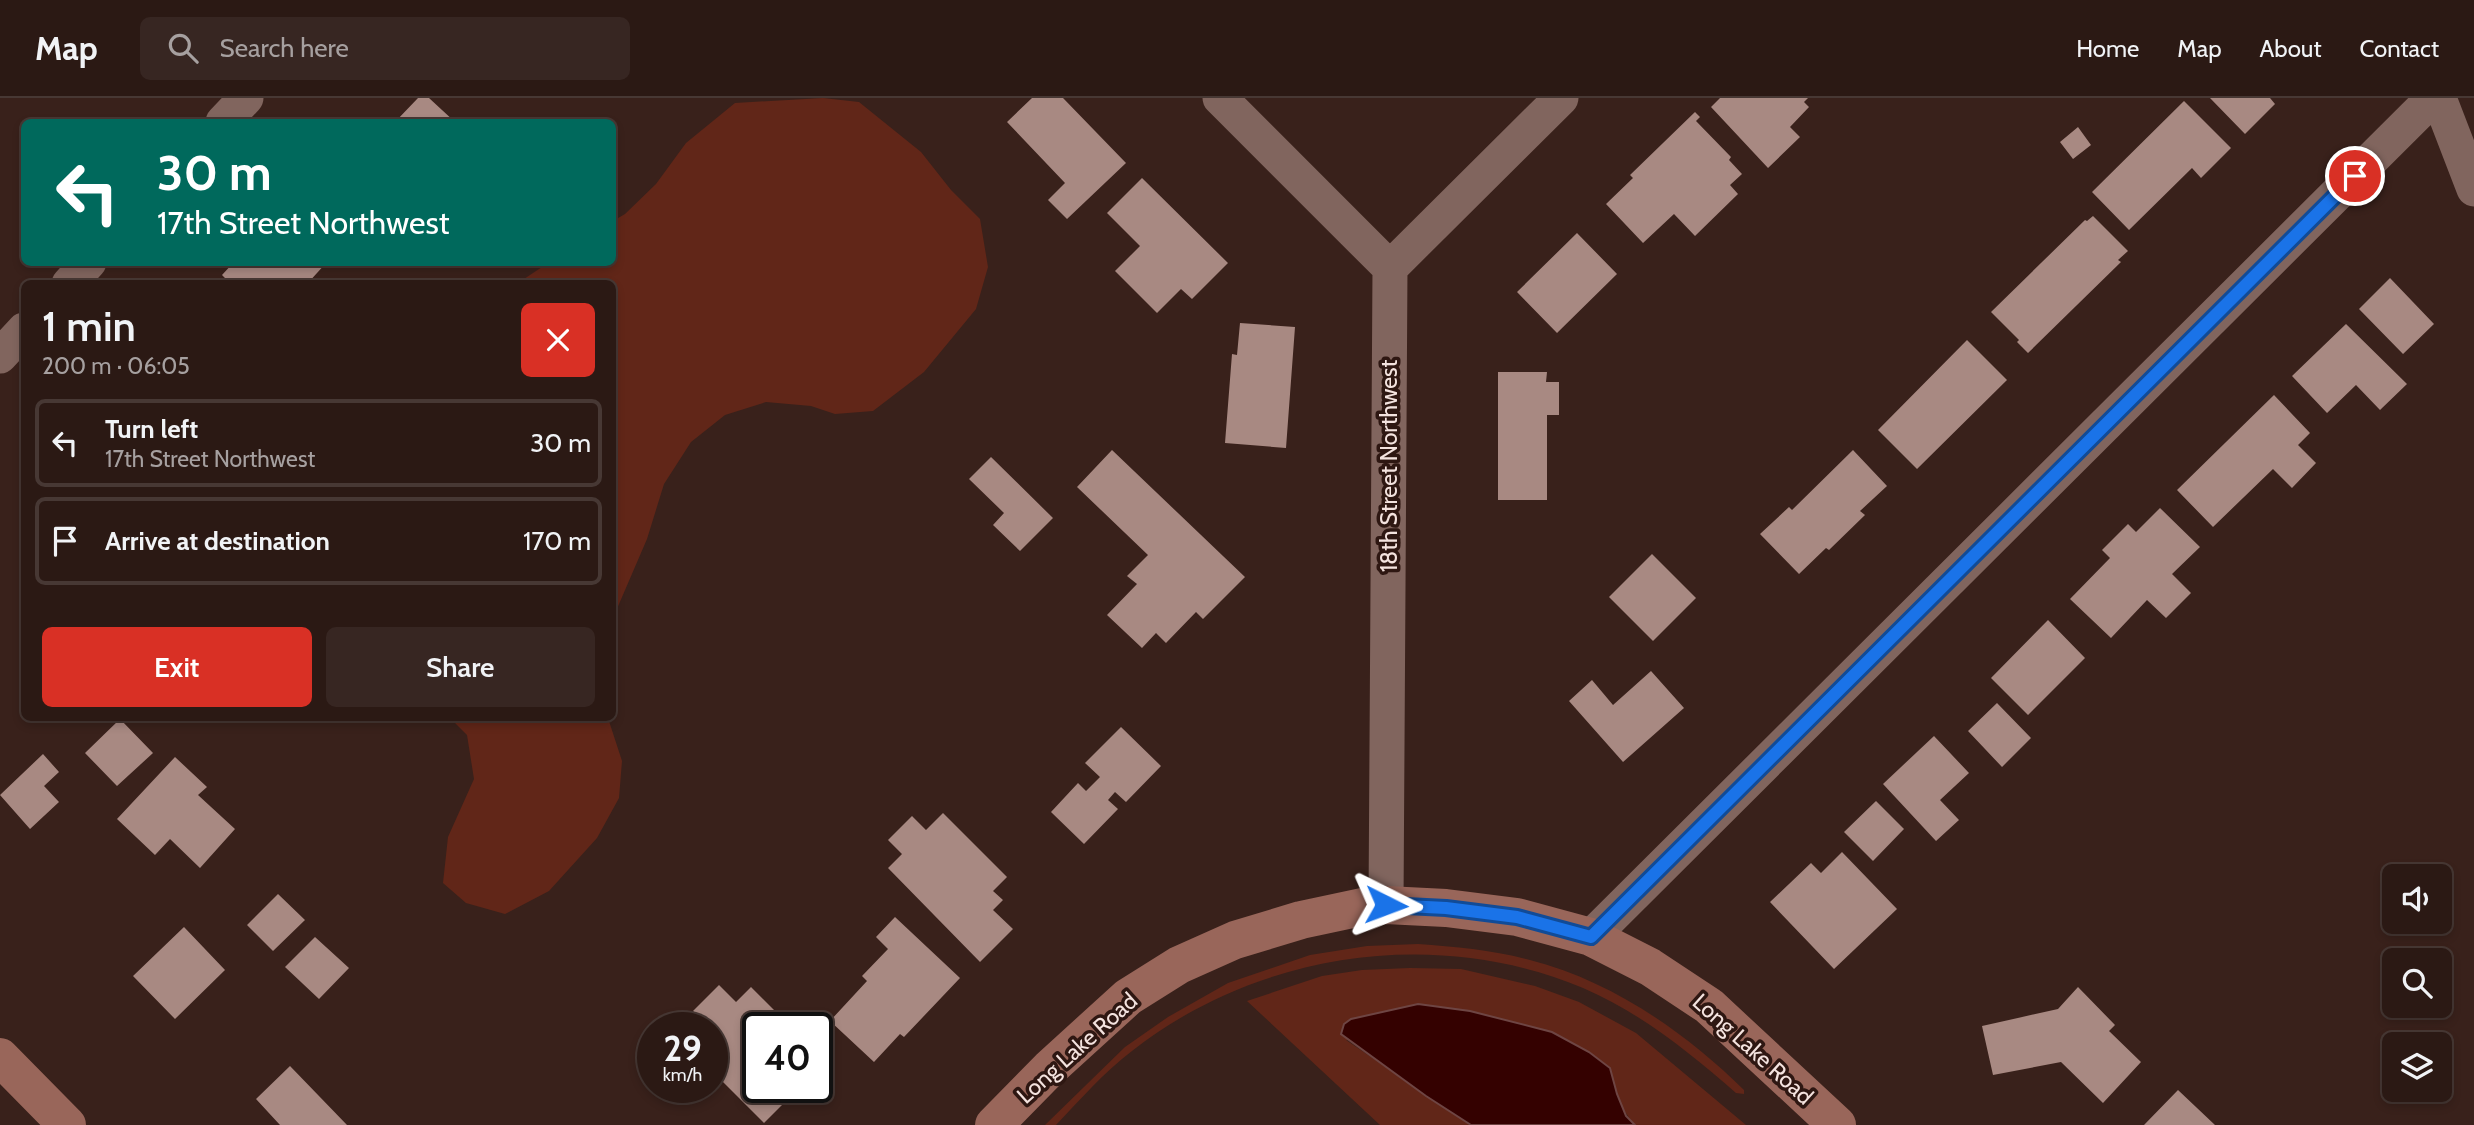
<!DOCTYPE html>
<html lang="en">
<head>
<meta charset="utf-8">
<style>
	:root { --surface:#2b1914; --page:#372622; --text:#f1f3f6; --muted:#a6a0a0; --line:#473834; --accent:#d93025 }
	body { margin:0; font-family:Cabin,sans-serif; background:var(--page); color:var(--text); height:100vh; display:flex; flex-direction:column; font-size:26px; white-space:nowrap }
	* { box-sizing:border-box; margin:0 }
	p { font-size:23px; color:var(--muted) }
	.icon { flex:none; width:38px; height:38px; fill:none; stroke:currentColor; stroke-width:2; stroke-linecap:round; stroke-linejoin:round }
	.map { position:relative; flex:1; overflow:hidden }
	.panel { position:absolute; left:21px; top:182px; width:595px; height:441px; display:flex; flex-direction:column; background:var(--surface); border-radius:10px; box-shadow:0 4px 10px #0003,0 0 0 2px var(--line) }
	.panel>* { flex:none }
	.top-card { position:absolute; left:21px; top:21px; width:595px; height:147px; border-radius:10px; box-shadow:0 4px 10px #0003,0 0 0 2px var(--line); background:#00695c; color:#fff; overflow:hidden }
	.tools { position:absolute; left:2382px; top:766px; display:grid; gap:14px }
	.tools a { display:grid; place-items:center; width:70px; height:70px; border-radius:10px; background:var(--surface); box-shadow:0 4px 10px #0003,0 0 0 2px var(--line); font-size:35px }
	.speed { position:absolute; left:637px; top:914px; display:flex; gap:14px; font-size:35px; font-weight:700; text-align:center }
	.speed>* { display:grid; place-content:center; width:91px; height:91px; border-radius:50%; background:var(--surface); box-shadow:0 4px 10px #0003,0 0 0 2px var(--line); line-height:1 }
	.speed small { font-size:18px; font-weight:400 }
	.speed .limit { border:4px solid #111; border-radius:10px; background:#fff; color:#111 }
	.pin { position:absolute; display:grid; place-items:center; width:60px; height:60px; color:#fff; margin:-30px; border:4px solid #fff; border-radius:50%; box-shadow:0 2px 7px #0007 }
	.me { position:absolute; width:77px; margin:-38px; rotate:93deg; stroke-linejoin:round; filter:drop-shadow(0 0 5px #0008) }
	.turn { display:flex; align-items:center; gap:24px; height:147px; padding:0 21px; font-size:32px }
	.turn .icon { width:91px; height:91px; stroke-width:2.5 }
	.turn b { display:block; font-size:49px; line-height:60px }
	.round { display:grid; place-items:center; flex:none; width:74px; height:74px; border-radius:10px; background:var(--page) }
	.headline { display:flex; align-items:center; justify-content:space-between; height:119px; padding:0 21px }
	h1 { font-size:42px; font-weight:600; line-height:52px }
	.button { display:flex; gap:14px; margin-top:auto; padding:14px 21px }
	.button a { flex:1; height:80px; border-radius:10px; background:var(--accent); color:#fff; font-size:28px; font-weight:600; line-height:80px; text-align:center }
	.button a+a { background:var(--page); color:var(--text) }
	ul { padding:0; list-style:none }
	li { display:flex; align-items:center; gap:21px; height:88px; margin:0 14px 10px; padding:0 7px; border:4px solid var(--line); border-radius:10px }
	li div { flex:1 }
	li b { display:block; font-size:26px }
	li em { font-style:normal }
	header { display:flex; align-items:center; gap:42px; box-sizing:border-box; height:98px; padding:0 35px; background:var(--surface); border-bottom:2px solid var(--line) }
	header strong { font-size:33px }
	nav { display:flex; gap:38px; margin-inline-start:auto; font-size:24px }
	.search { width:490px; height:63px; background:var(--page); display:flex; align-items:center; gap:18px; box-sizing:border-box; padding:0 24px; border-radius:10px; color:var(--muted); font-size:26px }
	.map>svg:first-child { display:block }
	.green { fill:#612618 }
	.water { fill:#340100; stroke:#6e4543; stroke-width:2 }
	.building { fill:#a88982 }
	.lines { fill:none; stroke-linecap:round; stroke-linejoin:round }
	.street { stroke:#81655e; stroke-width:35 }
	.secondary { stroke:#99665a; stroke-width:38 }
	.route-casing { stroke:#114b97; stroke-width:18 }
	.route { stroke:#1a73e8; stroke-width:12 }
	.labels { text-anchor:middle; stroke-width:7; stroke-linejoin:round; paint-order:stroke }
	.street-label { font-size:23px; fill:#f4e3df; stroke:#2e1712 }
</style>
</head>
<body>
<header>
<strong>Map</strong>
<div class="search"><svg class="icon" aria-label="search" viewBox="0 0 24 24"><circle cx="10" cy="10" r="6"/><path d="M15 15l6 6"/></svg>Search here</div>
<nav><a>Home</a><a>Map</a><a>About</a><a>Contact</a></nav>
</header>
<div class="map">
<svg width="2474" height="1027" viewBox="0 0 2474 1027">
	<rect width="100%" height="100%" fill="#39211b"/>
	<path class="green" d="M823 0 859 4 921 54 951 92 980 121 988 169 976 211 924 274 873 313 835 316 811 308 766 304 725 317 691 344 664 386 647 441 613 520 612 186 518 185 548 165 612 164 613 123 625 116 656 86 686 45 735 5Z
		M450 620H608L622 663 619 700 597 740 549 793 505 816 466 805 443 785 448 739 474 681 467 637Z
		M1418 846C1456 849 1494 852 1530 862 1612 883 1685 934 1744 992V996L1736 995C1689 954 1641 915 1583 890 1435 828 1258 854 1132 953 1104 974 1080 1002 1056 1027H1045L1125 949 1168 919 1228 885 1310 857 1367 848Z
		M1410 870 1461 871 1535 888 1579 904 1636 935 1746 1027H1635C1620 1011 1615 991 1610 970L1346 942 1471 1027H1380L1247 903 1322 878 1362 872Z"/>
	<path class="water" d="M1418 906 1470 913 1552 934 1589 954 1610 970 1617 996 1626 1018 1635 1027H1471L1426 998 1341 936 1344 926 1351 921Z"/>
	<path class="building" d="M418 0H429L455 24H395Z
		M1032 0H1063L1126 65 1067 121 1048 102 1065 85 1007 24Z
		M1720 0H1808L1804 4 1809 9 1790 29 1800 39 1768 70 1711 9Z
		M2210 0H2270L2275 6 2245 36Z
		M2184 3 2231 50 2201 80 2192 70 2129 132 2092 94Z
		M1695 14 1700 19 1696 23 1731 59 1729 62 1742 76 1730 87 1738 96 1695 138 1674 116 1643 145 1606 106 1633 80 1630 77Z
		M2078 29 2091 47 2073 61 2060 44Z
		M1142 80 1228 165 1192 201 1181 191 1157 215 1115 173 1140 148 1107 115Z
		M2093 118 2128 153 2118 162 2121 164 2028 255 2017 244 2019 242 1991 214 2085 122 2087 123Z
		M1577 135 1617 176 1557 235 1517 194Z
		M234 164H327L307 186H231L222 177Z
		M2390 180 2434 226 2403 256 2359 211Z
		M1240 225 1295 229 1286 350 1225 345 1232 256 1237 257Z
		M2346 226 2407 286 2380 312 2356 287 2327 315 2292 278Z
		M1967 242 2007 282 1917 371 1878 332Z
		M1498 274H1547L1546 284H1559V317H1547V402H1498Z
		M2274 297 2310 335 2298 347 2316 365 2292 390 2273 371 2213 429 2177 392Z
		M1112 352 1245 479 1203 521 1196 514 1166 545 1156 535 1142 550 1107 517 1137 486 1127 478 1148 457 1077 389Z
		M1853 352 1887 388 1860 413 1865 417 1829 452 1826 450 1799 476 1760 436 1789 409 1792 412Z
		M991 359 1053 420 1020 453 993 427 1004 415 969 381Z
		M2160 410 2200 449 2172 476 2191 495 2166 520 2147 502 2111 540 2070 501 2110 460 2102 452 2128 426 2136 434Z
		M1652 456 1696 500 1653 543 1609 499Z
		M2048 522 2085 560 2028 617 1991 580Z
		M1651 573 1684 610 1623 664 1569 603 1592 582 1613 607Z
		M1997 605 2031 640 2002 669 1968 633Z
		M120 621 153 655 117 688 85 655Z
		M1121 629 1161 668 1126 704 1115 694 1108 702 1118 711 1084 746 1051 714 1078 685 1086 693 1100 679 1085 665Z
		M1934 638 1969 675 1940 702 1959 722 1936 743 1883 686Z
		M43 656 59 674 44 688 59 704 30 731 0 697Z
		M175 659 207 689 198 697 235 731 200 770 170 741 155 757 117 721Z
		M1876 703 1904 731 1873 763 1844 734Z
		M943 715 1007 779 993 793 1003 802 993 812 1013 831 980 864 888 770 902 756 888 742 912 718 926 732Z
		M1842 754 1897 811 1834 871 1770 804 1811 765 1821 775Z
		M278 796 305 822 273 853 247 827Z
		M895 819 960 880 904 939 900 936 874 964 830 923 867 883 862 878 888 851 876 839Z
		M184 829 225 872 175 921 133 878Z
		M315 839 349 870 319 901 285 869Z
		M719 887 736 904 751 889 791 929H758V989H794L797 992 764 1025 712 973V929H705L707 927 693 913Z
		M2078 889 2115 927 2109 933 2141 964 2103 1005 2061 964 1993 977 1982 928 2058 911Z
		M290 968 347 1027H280L256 1001Z
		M2178 992 2215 1027H2144Z"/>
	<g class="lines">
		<path class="street" d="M1220 0 1390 170
			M2439 0 2474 91
			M223 24 246 0
			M69 186 89 164
			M0 258 24 232
			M1386 807 1390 170 1561 0
			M1591 839 2433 0"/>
		<path class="secondary" d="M0 959 67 1027
			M994 1027 1050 970 1128 899 1179 867 1235 842 1301 822 1362 809 1386 807 1446 810 1517 819 1591 839 1650 869 1709 908 1837 1027"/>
	</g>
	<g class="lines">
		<defs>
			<path id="route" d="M1386 807 1446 810 1517 819 1591 839 2355 78"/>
		</defs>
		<use href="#route" class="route-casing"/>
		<use href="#route" class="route"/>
	</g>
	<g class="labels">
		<g class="street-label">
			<text transform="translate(1389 368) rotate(-90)" y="8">18th Street Northwest</text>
			<text transform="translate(1077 950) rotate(-42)" y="8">Long Lake Road</text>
			<text transform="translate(1753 951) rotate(42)" y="8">Long Lake Road</text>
		</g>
	</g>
</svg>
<div class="tools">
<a><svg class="icon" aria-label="sound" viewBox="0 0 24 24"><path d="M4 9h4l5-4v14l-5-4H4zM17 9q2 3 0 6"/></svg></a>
<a><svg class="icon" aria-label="search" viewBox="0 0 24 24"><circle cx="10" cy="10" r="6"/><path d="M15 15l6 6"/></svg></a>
<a><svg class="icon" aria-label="layers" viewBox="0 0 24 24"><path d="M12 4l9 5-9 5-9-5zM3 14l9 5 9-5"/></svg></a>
</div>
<div class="speed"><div>29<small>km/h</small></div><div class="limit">40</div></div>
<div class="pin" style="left:2355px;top:78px;background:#d93025"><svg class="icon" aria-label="arrive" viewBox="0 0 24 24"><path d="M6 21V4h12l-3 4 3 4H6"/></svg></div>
<svg class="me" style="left:1386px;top:807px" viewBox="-20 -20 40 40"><path d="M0-17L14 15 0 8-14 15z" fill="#1a73e8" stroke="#fff" stroke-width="4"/></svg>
<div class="top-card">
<div class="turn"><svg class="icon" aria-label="left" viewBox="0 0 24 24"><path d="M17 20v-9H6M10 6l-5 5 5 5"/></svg><div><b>30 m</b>17th Street Northwest</div></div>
</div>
<section class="panel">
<div class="headline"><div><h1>1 min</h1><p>200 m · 06:05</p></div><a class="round" style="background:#d93025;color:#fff"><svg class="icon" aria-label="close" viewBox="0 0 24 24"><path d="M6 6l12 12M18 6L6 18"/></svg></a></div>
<ul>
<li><svg class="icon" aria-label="left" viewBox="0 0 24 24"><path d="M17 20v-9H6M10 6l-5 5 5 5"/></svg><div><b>Turn left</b><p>17th Street Northwest</p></div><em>30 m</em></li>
<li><svg class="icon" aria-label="arrive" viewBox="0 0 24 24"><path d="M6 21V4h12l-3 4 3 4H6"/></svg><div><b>Arrive at destination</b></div><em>170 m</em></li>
</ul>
<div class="button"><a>Exit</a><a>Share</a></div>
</section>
</div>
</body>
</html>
